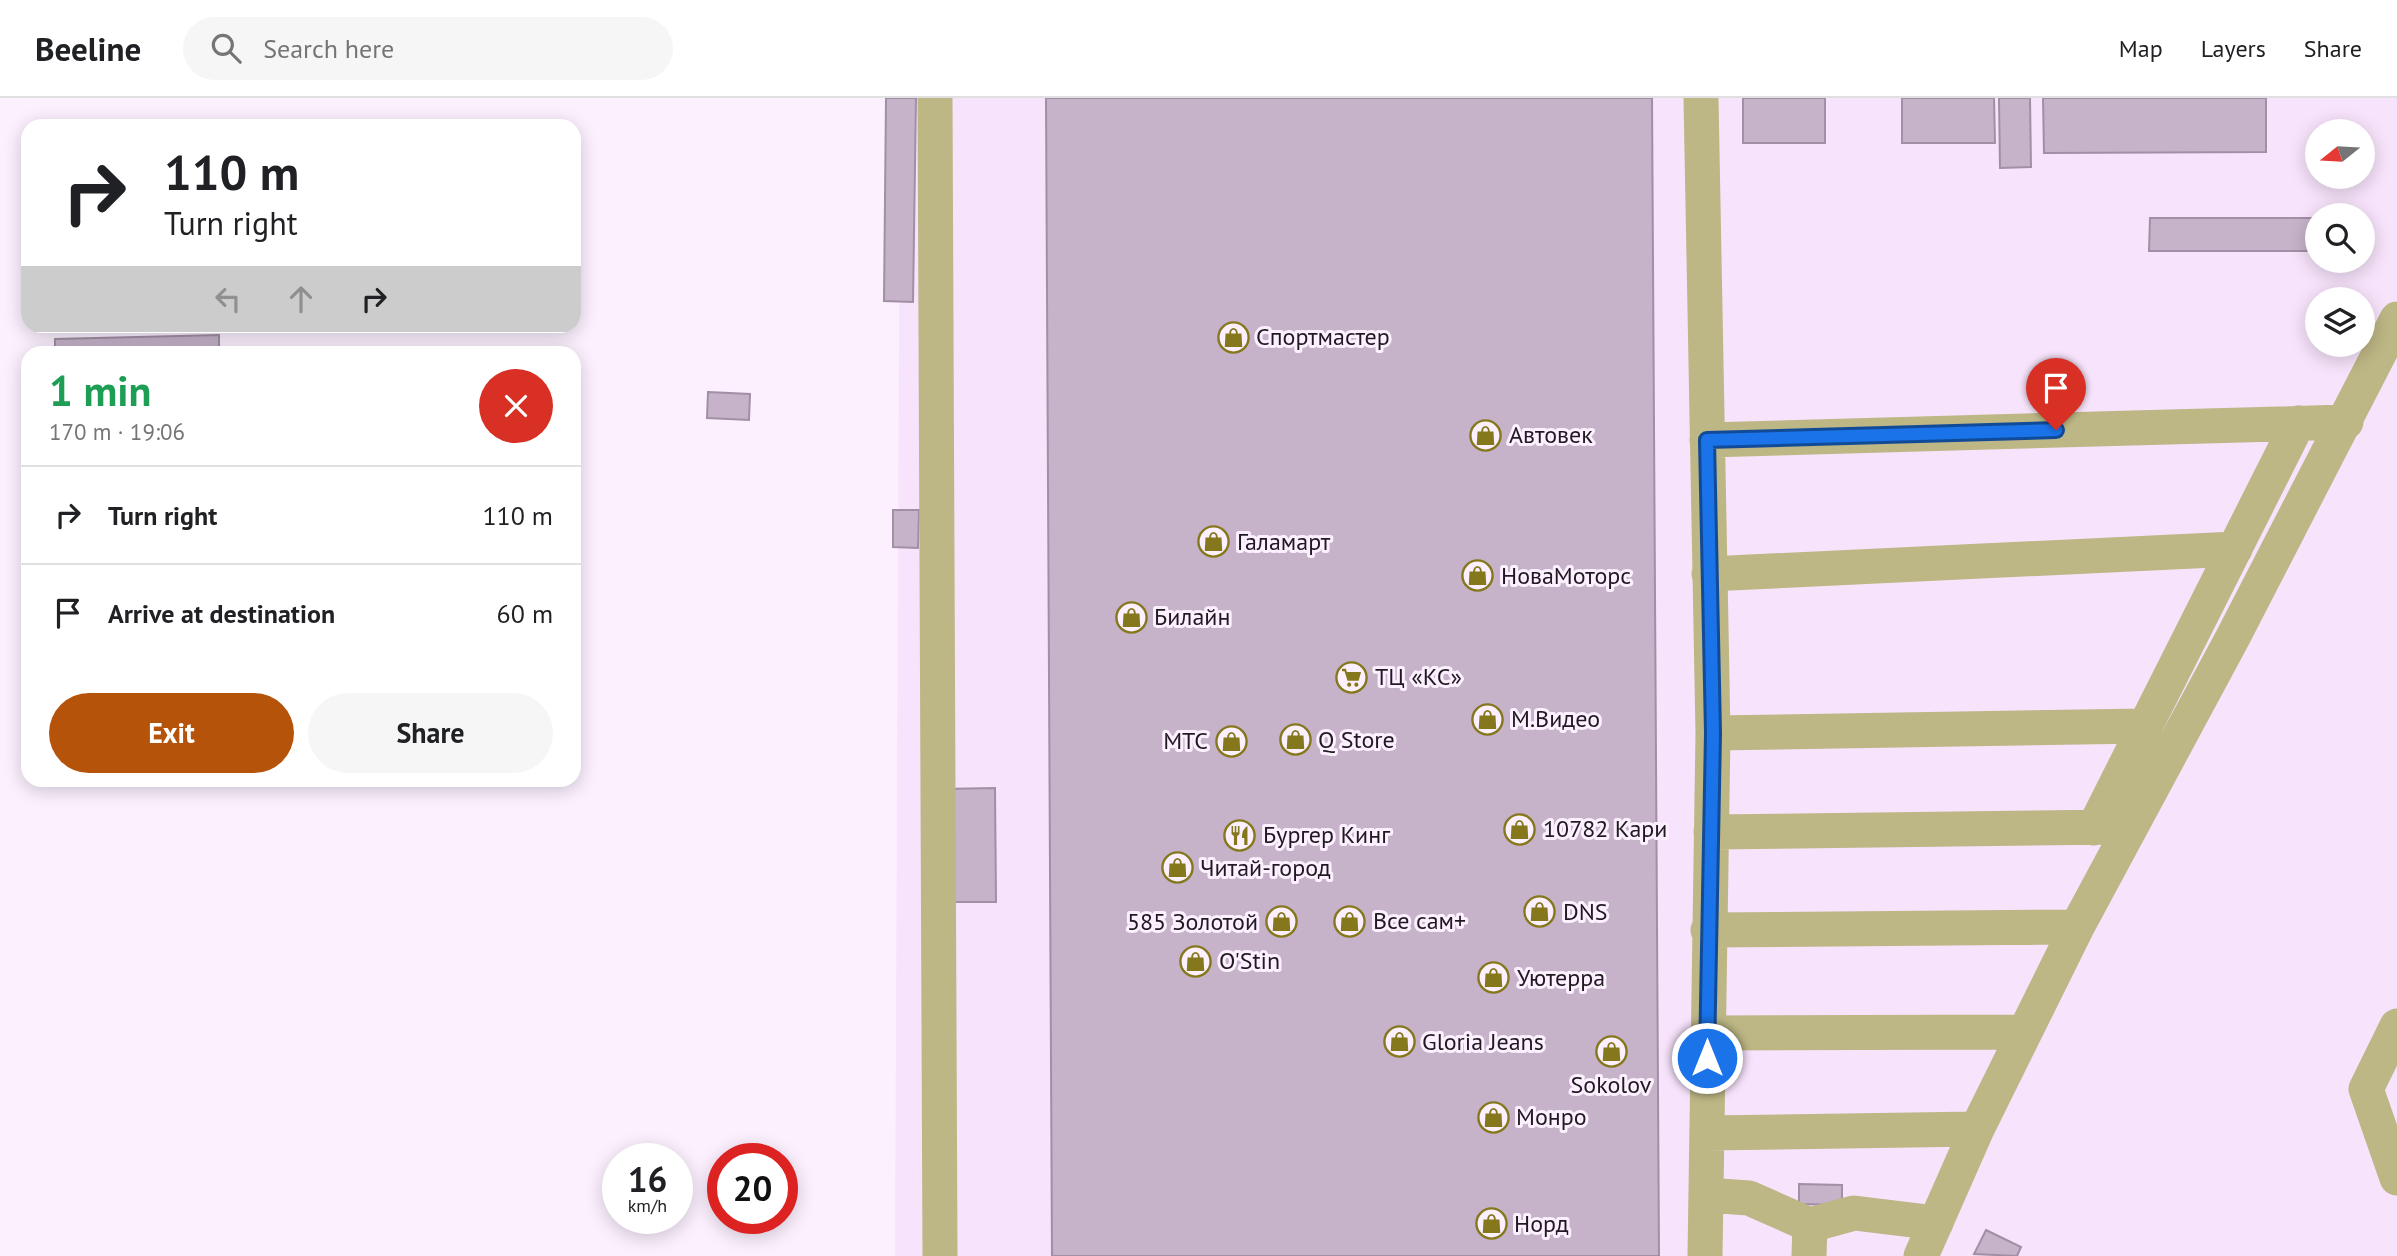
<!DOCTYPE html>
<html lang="en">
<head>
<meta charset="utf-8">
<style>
	:root { --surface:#fff; --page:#f6f6f6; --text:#202124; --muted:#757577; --line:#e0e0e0; --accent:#b45309 }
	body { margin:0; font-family:"PT Sans",sans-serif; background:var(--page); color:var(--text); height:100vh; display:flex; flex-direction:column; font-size:26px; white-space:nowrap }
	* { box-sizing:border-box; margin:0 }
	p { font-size:23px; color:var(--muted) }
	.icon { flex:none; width:38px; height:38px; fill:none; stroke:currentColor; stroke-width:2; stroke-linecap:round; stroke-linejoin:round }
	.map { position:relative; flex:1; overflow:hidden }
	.drawer { position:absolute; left:21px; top:248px; width:560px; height:441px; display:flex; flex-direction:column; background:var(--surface); border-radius:21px; box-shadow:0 4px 18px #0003 }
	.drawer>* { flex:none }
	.hud { position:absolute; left:21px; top:21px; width:560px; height:214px; border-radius:21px; box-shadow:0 4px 18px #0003; background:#fff; color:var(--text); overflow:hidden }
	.needle { width:46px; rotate:252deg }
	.controls { position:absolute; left:2305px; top:21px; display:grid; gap:14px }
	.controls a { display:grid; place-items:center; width:70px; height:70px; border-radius:50%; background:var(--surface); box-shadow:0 4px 18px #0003; font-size:35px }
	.speed { position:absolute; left:602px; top:1045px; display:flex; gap:14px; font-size:35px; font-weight:700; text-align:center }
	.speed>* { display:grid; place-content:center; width:91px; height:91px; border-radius:50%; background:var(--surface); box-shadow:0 4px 18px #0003; line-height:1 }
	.speed small { font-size:18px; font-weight:400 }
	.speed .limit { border:10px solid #d22; background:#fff; color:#111 }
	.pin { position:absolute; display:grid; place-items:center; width:60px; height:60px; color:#fff; margin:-72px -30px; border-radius:50% 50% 50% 0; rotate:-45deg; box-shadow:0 0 7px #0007 }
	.pin .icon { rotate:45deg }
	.me { position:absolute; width:77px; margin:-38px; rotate:0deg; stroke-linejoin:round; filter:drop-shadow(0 0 5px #0008) }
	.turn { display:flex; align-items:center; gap:24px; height:147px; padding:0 28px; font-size:32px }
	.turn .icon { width:91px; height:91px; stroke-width:2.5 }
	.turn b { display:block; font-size:49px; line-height:60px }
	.lanes { display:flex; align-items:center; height:66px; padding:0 28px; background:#0003; justify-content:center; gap:35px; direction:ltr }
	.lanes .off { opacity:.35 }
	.round { display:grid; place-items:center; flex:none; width:74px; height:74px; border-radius:37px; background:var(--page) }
	.headline { display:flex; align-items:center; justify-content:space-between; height:119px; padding:0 28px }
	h1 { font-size:42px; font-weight:700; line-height:52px; color:#1e9e55 }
	.cta { display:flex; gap:14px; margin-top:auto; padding:14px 28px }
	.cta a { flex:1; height:80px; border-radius:42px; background:var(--accent); color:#fff; font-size:28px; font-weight:700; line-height:80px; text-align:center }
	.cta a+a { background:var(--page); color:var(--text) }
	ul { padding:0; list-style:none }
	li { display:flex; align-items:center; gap:21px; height:98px; padding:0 28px; border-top:2px solid var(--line) }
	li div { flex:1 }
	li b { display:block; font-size:26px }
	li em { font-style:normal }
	header { display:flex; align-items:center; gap:42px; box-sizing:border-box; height:98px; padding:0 35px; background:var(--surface); border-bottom:2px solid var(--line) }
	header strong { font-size:33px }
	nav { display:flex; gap:38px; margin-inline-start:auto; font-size:24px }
	.search { width:490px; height:63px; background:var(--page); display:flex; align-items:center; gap:18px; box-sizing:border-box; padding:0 24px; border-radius:38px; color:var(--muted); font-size:26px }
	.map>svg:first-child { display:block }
	.built { fill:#f7e3fb; fill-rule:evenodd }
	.building { fill:#c6b3ca; stroke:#a18fa5; stroke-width:2 }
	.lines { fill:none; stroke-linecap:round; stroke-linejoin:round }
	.minor { stroke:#bdb685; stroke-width:35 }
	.route-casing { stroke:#114b97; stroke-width:18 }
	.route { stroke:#1a73e8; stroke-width:12 }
	.labels { text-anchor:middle; stroke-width:6; stroke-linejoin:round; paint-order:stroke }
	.poi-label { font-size:24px; fill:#201921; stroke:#fcf0ff; text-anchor:start }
</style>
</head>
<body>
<header>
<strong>Beeline</strong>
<div class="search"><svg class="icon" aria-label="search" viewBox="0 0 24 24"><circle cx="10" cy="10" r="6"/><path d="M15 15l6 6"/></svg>Search here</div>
<nav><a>Map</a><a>Layers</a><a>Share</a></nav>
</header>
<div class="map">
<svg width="2397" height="1158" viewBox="0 0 2397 1158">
	<rect width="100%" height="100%" fill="#fcf0ff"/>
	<path class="built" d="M900 0H2397V1158H895ZM2317 33H2362V79H2317ZM2317 117H2362V163H2317ZM2317 201H2362V247H2317Z"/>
	<path class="building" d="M886 0H916L913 204 884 203Z
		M1046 0H1652L1659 1158H1052Z
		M1743 0H1825V45H1743Z
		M1902 0H1994L1995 45H1902Z
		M1999 0H2030L2031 69 2000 70Z
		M2043 0H2266V54L2044 55Z
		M2150 120H2317V153H2149Z
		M219 237V256H55V241Z
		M708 294 750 296 749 322 707 320Z
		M893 412H919L918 450 893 449Z
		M995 690 996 804H944L942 691Z
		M1799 1086 1842 1087V1107L1799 1106Z
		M1986 1132 2021 1149 2017 1158 1974 1156Z"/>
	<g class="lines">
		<path class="minor" d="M935 0 940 1158
			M1701 0 1713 635 1705 1158
			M1707 342 2346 324
			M1709 476 2235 451
			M1713 635 2144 628
			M2094 730 2298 325
			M1711 734 2117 729
			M1708 832 2077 829
			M2397 928 2366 991 2397 1080
			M1708 935 2025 934
			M1707 1035 1977 1031
			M1706 1097 1749 1100 1810 1127 1854 1115 1936 1125
			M1809 1158 1810 1127
			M1921 1158 1977 1031 2077 829 2233 539 2397 221"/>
	</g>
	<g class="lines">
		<defs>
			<path id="route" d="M1707 960 1713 635 1707 342 2056 332"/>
		</defs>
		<use href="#route" class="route-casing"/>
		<use href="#route" class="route"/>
	</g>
	<defs>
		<symbol id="shop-ring" viewBox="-11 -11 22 22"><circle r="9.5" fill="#fcf0ff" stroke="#85781c" stroke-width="1.5"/><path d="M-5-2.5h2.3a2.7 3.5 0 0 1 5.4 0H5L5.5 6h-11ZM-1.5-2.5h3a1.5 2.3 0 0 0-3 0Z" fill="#85781c"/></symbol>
		<symbol id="supermarket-ring" viewBox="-11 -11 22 22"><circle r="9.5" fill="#fcf0ff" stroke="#85781c" stroke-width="1.5"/><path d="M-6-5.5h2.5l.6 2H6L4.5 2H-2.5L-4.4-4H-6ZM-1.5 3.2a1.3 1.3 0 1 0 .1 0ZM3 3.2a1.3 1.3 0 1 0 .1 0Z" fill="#85781c"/></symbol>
		<symbol id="restaurant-ring" viewBox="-11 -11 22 22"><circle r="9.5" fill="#fcf0ff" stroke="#85781c" stroke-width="1.5"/><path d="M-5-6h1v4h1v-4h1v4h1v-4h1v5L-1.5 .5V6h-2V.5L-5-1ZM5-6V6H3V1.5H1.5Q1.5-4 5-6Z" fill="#85781c"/></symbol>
	</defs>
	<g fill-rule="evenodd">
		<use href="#shop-ring" x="1216" y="222" width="35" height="35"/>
		<use href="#shop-ring" x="1468" y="320" width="35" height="35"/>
		<use href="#shop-ring" x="1196" y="426" width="35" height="35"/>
		<use href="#shop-ring" x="1460" y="460" width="35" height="35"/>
		<use href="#shop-ring" x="1114" y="502" width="35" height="35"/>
		<use href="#supermarket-ring" x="1334" y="562" width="35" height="35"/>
		<use href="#shop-ring" x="1470" y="604" width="35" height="35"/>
		<use href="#shop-ring" x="1278" y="624" width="35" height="35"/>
		<use href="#shop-ring" x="1214" y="626" width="35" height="35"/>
		<use href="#shop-ring" x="1502" y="714" width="35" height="35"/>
		<use href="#restaurant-ring" x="1222" y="720" width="35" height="35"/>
		<use href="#shop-ring" x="1160" y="752" width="35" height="35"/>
		<use href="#shop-ring" x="1522" y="796" width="35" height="35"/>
		<use href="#shop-ring" x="1332" y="806" width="35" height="35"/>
		<use href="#shop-ring" x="1264" y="806" width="35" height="35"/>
		<use href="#shop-ring" x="1178" y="846" width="35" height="35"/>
		<use href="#shop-ring" x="1476" y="862" width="35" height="35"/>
		<use href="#shop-ring" x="1382" y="926" width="35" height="35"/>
		<use href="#shop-ring" x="1594" y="936" width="35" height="35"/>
		<use href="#shop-ring" x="1476" y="1002" width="35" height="35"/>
		<use href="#shop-ring" x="1474" y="1108" width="35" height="35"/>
	</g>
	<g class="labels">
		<g class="poi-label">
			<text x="1256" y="247">Спортмастер</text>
			<text x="1509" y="345">Автовек</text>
			<text x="1237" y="452">Галамарт</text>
			<text x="1501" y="486">НоваМоторс</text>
			<text x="1154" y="527">Билайн</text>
			<text x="1375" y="587">ТЦ «КС»</text>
			<text x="1511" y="629">М.Видео</text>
			<text x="1318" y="650">Q Store</text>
			<text x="1208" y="651" text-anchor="end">МТС</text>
			<text x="1543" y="739">10782 Кари</text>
			<text x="1263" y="745">Бургер Кинг</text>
			<text x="1200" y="778">Читай-город</text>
			<text x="1563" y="822">DNS</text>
			<text x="1373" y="831">Все сам+</text>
			<text x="1258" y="832" text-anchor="end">585 Золотой</text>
			<text x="1219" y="871">O'Stin</text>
			<text x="1517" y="888">Уютерра</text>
			<text x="1422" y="952">Gloria Jeans</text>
			<text x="1611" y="995" text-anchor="middle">Sokolov</text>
			<text x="1516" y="1027">Монро</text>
			<text x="1514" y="1134">Норд</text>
		</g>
	</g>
</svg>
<div class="controls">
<a><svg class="needle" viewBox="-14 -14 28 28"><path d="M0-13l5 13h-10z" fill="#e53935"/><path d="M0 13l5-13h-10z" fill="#757577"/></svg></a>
<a><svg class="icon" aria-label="search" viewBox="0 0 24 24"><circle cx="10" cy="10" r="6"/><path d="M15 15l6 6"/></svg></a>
<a><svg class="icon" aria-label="layers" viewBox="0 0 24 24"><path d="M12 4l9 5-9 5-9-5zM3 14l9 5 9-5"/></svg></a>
</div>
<div class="speed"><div>16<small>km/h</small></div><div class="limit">20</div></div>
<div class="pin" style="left:2056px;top:332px;background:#d93025"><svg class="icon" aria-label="arrive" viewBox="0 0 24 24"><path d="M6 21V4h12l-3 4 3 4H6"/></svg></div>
<svg class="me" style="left:1707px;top:960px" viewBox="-20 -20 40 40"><circle r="17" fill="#1a73e8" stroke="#fff" stroke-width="3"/><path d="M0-11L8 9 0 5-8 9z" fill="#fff"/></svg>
<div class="hud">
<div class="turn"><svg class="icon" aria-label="right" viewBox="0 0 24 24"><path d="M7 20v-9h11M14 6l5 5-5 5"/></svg><div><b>110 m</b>Turn right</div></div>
<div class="lanes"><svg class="icon off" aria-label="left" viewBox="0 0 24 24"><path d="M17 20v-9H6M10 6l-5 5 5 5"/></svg><svg class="icon off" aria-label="ahead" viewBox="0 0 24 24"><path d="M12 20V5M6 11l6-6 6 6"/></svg><svg class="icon" aria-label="right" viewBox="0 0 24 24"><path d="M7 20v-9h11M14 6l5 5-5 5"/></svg></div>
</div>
<section class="drawer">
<div class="headline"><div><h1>1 min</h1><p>170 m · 19:06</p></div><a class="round" style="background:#d93025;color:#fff"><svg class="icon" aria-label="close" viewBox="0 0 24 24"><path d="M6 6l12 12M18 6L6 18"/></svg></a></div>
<ul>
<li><svg class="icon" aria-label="right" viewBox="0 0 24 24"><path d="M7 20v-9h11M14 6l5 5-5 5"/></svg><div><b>Turn right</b></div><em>110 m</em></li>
<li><svg class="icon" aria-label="arrive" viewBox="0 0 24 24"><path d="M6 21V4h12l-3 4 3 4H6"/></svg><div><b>Arrive at destination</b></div><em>60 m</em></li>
</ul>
<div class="cta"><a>Exit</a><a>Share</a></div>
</section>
</div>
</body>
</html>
